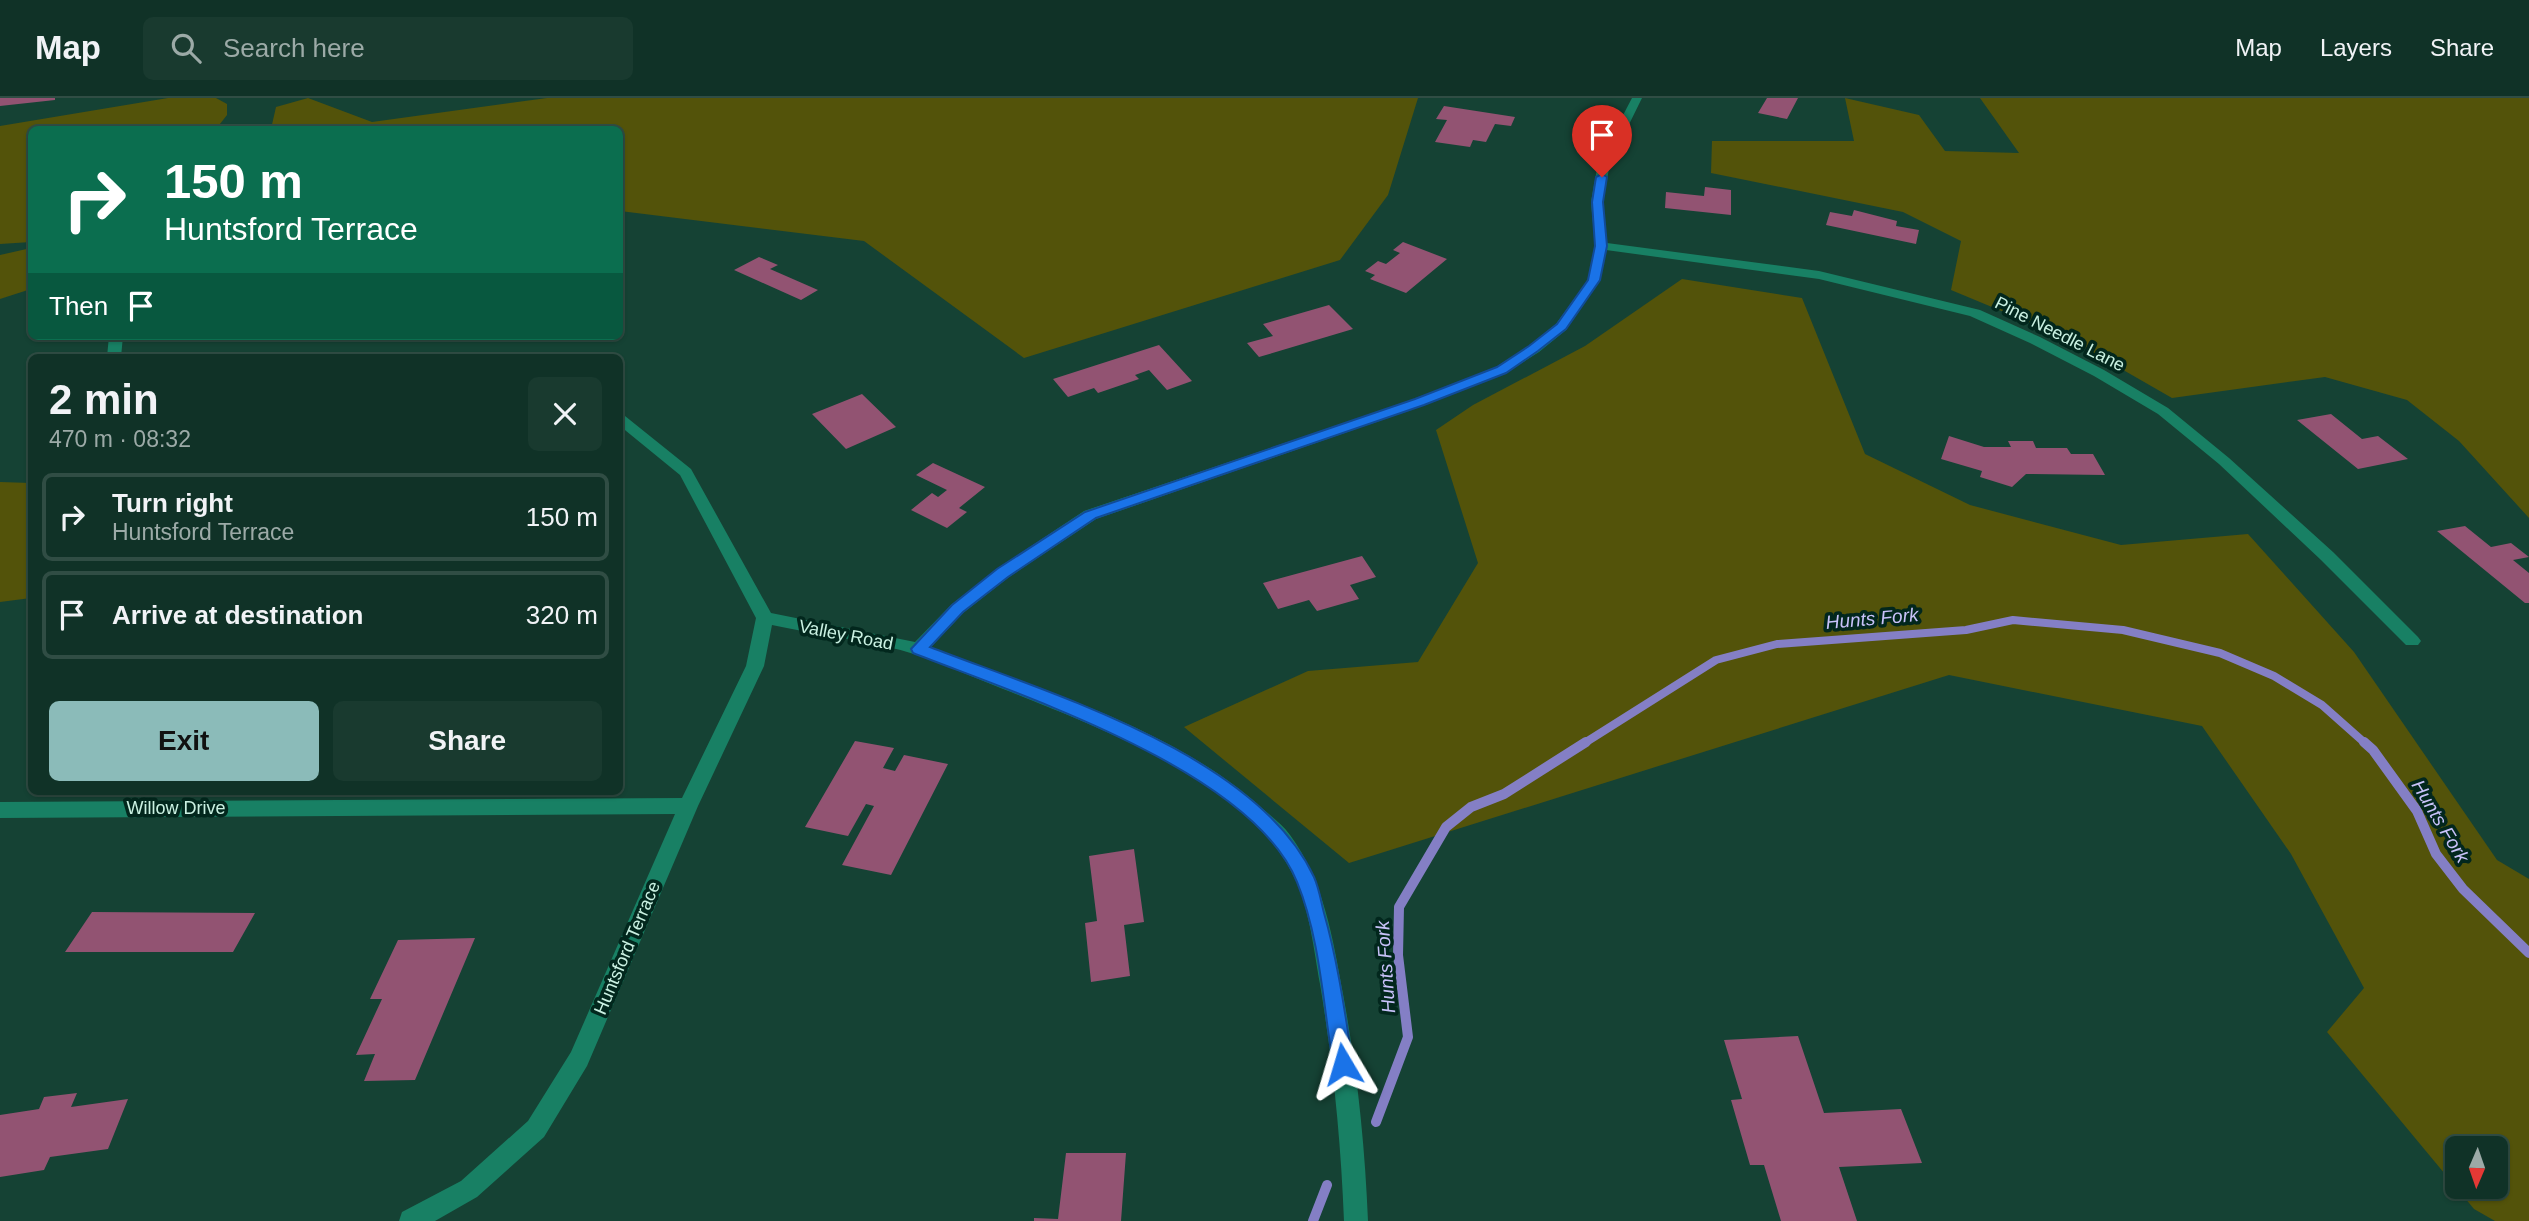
<!DOCTYPE html>
<html lang="en">
<head>
<meta charset="utf-8">
<style>
	:root { --surface:#103227; --page:#193a2f; --text:#f1f3f6; --muted:#9caaa7; --line:#304d44; --accent:#8bbbb9 }
	body { margin:0; font-family:Helvetica,sans-serif; background:var(--page); color:var(--text); height:100vh; display:flex; flex-direction:column; font-size:26px; white-space:nowrap }
	* { box-sizing:border-box; margin:0 }
	p { font-size:23px; color:var(--muted) }
	.icon { flex:none; width:38px; height:38px; fill:none; stroke:currentColor; stroke-width:2; stroke-linecap:round; stroke-linejoin:round }
	.map { position:relative; flex:1; overflow:hidden }
	.side { position:absolute; left:28px; top:256px; width:595px; height:441px; display:flex; flex-direction:column; background:var(--surface); border-radius:10px; box-shadow:0 2px 5px #0004,0 0 0 2px var(--line) }
	.side>* { flex:none }
	.banner { position:absolute; left:28px; top:28px; width:595px; height:214px; border-radius:10px; box-shadow:0 2px 5px #0004,0 0 0 2px var(--line); background:#0b6e4f; color:#fff; overflow:hidden }
	.needle { width:46px; rotate:182deg }
	.buttons { position:absolute; left:2445px; top:1038px; display:grid; gap:14px }
	.buttons a { display:grid; place-items:center; width:63px; height:63px; border-radius:10px; background:var(--surface); box-shadow:0 2px 5px #0004,0 0 0 2px var(--line); font-size:35px }
	.pin { position:absolute; display:grid; place-items:center; width:60px; height:60px; color:#fff; margin:-72px -30px; border-radius:50% 50% 50% 0; rotate:-45deg; box-shadow:0 0 7px #0007 }
	.pin .icon { rotate:45deg }
	.me { position:absolute; width:77px; margin:-38px; rotate:353deg; stroke-linejoin:round; filter:drop-shadow(0 0 5px #0008) }
	.turn { display:flex; align-items:center; gap:24px; height:147px; padding:0 21px; font-size:32px }
	.turn .icon { width:91px; height:91px; stroke-width:2.5 }
	.turn b { display:block; font-size:49px; line-height:60px }
	.then { display:flex; align-items:center; height:66px; padding:0 21px; background:#0003; gap:14px; font-size:26px }
	.round { display:grid; place-items:center; flex:none; width:74px; height:74px; border-radius:10px; background:var(--page) }
	.overview { display:flex; align-items:center; justify-content:space-between; height:119px; padding:0 21px }
	h1 { font-size:42px; font-weight:800; line-height:52px }
	.cta { display:flex; gap:14px; margin-top:auto; padding:14px 21px }
	.cta a { flex:1; height:80px; border-radius:10px; background:var(--accent); color:#111; font-size:28px; font-weight:800; line-height:80px; text-align:center }
	.cta a+a { background:var(--page); color:var(--text) }
	ul { padding:0; list-style:none }
	li { display:flex; align-items:center; gap:21px; height:88px; margin:0 14px 10px; padding:0 7px; border:4px solid var(--line); border-radius:10px }
	li div { flex:1 }
	li b { display:block; font-size:26px }
	li em { font-style:normal }
	header { display:flex; align-items:center; gap:42px; box-sizing:border-box; height:98px; padding:0 35px; background:var(--surface); border-bottom:2px solid var(--line) }
	header strong { font-size:33px }
	nav { display:flex; gap:38px; margin-inline-start:auto; font-size:24px }
	.search { width:490px; height:63px; background:var(--page); display:flex; align-items:center; gap:18px; box-sizing:border-box; padding:0 24px; border-radius:10px; color:var(--muted); font-size:26px }
	.map>svg:first-child { display:block }
	.green { fill:#53530a; fill-rule:evenodd }
	.lines { fill:none; stroke-linecap:round; stroke-linejoin:round }
	.stream-far1 { stroke:#847fc5; stroke-width:8 }
	.stream { stroke:#847fc5; stroke-width:10 }
	.building { fill:#925372 }
	.minor { fill:#188064; fill-rule:evenodd }
	.route { fill:#1a73e8; stroke:#114b97; stroke-width:2 }
	.labels { text-anchor:middle; stroke-width:7; stroke-linejoin:round; paint-order:stroke }
	.street-label { font-size:18px; fill:#caf1e2; stroke:#02271d }
	.water-label { font-size:19px; font-style:italic; fill:#c8c2f9; stroke:#02271d }
</style>
</head>
<body>
<header>
<strong>Map</strong>
<div class="search"><svg class="icon" aria-label="search" viewBox="0 0 24 24"><circle cx="10" cy="10" r="6"/><path d="M15 15l6 6"/></svg>Search here</div>
<nav><a>Map</a><a>Layers</a><a>Share</a></nav>
</header>
<div class="map">
<svg width="2529" height="1123" viewBox="0 0 2529 1123">
	<rect width="100%" height="100%" fill="#154234"/>
	<path class="green" d="M168 0H216L227 6V17L216 31 32 32 31 144 0 146V28Z
		M308 0 372 24 547 0H1418L1388 97 1340 162 1024 260 864 143 620 113V32L271 31 276 9Z
		M1845 0 1919 17 1945 53 2019 55 1980 0H2529V420L2459 343 2407 302 2325 279 2172 300 2071 242 1951 192 1961 143 1903 114 1711 75 1712 43H1854Z
		M31 150V191L0 201V157Z
		M1682 181 1802 200 1865 356 1970 407 2121 447 2248 436 2354 554 2497 762 2529 781V1123H2495L2474 1111 2327 934 2364 890 2291 756 2202 628 1949 577 1349 765 1184 629 1308 573 1418 564 1478 465 1436 332 1473 307 1585 248ZM2457 1050H2496V1088H2457Z
		M0 384 31 385V500L0 504Z"/>
	<g class="lines">
		<path class="stream-far1" d="M1583 646 1716 562 1777 546 1966 532 2013 522 2123 532 2220 555 2274 578 2322 607 2366 646"/>
		<path class="stream" d="M2364 644 2373 652 2417 713 2436 756 2463 791 2529 855
			M1376 1024 1408 939 1398 857 1399 809 1446 729 1471 709 1504 696 1586 644
			M1313 1123 1327 1087"/>
	</g>
	<path class="building" d="M0 0H55V2L0 8Z
		M1767 0H1798L1787 21 1758 15Z
		M1444 8 1515 19 1511 28 1495 26 1486 44 1473 42 1470 49 1435 44 1447 22 1436 21Z
		M1705 89 1731 92V117L1665 110 1666 94 1704 98Z
		M1854 112 1897 123 1896 128 1919 132 1916 146 1826 127 1830 114 1852 118Z
		M1403 144 1447 161 1406 195 1370 181 1375 177 1365 173 1378 163 1386 166 1400 155 1393 152Z
		M759 159 778 167 770 171 818 192 801 202 734 172Z
		M1329 207 1353 231 1259 259 1247 245 1273 238 1263 226Z
		M1159 247 1192 283 1167 292 1149 272 1135 277 1139 281 1098 295 1094 290 1068 299 1053 281Z
		M862 296 896 329 846 351 812 316Z
		M2331 316 2362 341 2378 338 2408 361 2358 371 2297 322Z
		M1949 338 1984 349H2011L2008 343H2033L2036 350H2067L2071 356H2093L2105 377 2026 376 2012 389 1980 379 1982 373 1941 361Z
		M933 365 985 389 959 410 967 414 947 430 911 412 932 395 938 399 947 392 916 377Z
		M2465 428 2491 449 2511 445 2529 459 2513 462 2529 475V505H2525L2437 433Z
		M1362 458 1376 479 1350 487 1359 501 1317 513 1309 502 1278 511 1263 485Z
		M855 643 894 650 883 670 895 673 904 657 948 666 891 777 842 767 874 708 866 706 848 738 805 729Z
		M1134 751 1144 824 1124 827 1130 878 1091 884 1085 825 1097 823 1089 758Z
		M92 814 255 815 233 854H65Z
		M475 840 415 982 364 983 375 956 356 957 382 901H370L398 842Z
		M1798 938 1824 1015 1901 1011 1922 1065 1839 1069 1857 1123H1781L1764 1067H1750L1731 1002 1742 1001 1724 942Z
		M77 995 71 1009 128 1001 108 1051 50 1059 44 1072 0 1079V1017L39 1011 44 999Z
		M1066 1055H1126L1121 1123H1034V1120L1058 1121Z"/>
	<g class="lines">
		<path class="minor" d="M1632 0H1642L1610 65 1603 104 1607 145 1819 173 1980 212 2040 239 2104 272 2168 310 2229 360 2333 454 2418 539 2421 543 2418 547H2406L2321 462 2219 366 2158 316 2094 278 2030 245 1970 218 1819 181 1606 152 1600 182 1566 232 1539 254 1506 275 1425 307 1096 421 1009 479 963 515 931 549C1039 591 1177 632 1263 711 1272 719 1283 727 1290 737 1324 783 1333 841 1343 896 1357 971 1365 1047 1368 1123H1344C1341 1044 1333 964 1320 886 1314 853 1310 814 1296 783 1254 687 1102 631 1011 594 980 582 949 568 917 557 875 543 817 537 772 527L764 568 698 708 587 968 544 1039 477 1099 435 1123H399L402 1114 461 1083 528 1023 571 954 675 716 0 720V704L682 700 746 568 756 520 680 377 620 328V317L625 318 691 371 771 515 915 544 951 507 997 471 1084 413 1415 301 1496 269 1529 248 1556 226 1588 182 1595 148 1591 104 1598 65Z
			M109 238H123L121 259H107Z"/>
	</g>
	<path class="route" d="M1602 76 1607 79 1603 104 1607 148 1600 182 1566 231 1538 253 1506 275 1424 307 1096 420 1008 479 963 514 930 549C1048 595 1257 656 1314 779 1319 790 1321 803 1324 815 1338 864 1345 915 1353 966L1350 973 1343 975 1336 973 1333 966C1323 906 1320 840 1297 784 1252 672 1019 597 913 555L911 551 952 507 997 471 1085 414 1415 301 1497 269 1529 248 1557 226 1588 182 1595 148 1592 104 1596 79Z"/>
	<g class="labels">
		<g class="street-label">
			<text transform="translate(2060 236) rotate(27)" y="6">Pine Needle Lane</text>
			<text transform="translate(846 537) rotate(11)" y="6">Valley Road</text>
			<text x="176" y="716">Willow Drive</text>
			<text transform="translate(627 850) rotate(-67)" y="6">Huntsford Terrace</text>
		</g>
		<g class="water-label">
			<text transform="translate(1872 520) rotate(-5)" y="7">Hunts Fork</text>
			<text transform="translate(2441 723) rotate(59)" y="7">Hunts Fork</text>
			<text transform="translate(1385 869) rotate(-94)" y="7">Hunts Fork</text>
		</g>
	</g>
</svg>
<div class="buttons">
<a><svg class="needle" viewBox="-14 -14 28 28"><path d="M0-13l5 13h-10z" fill="#e53935"/><path d="M0 13l5-13h-10z" fill="#9caaa7"/></svg></a>
</div>
<div class="pin" style="left:1602px;top:79px;background:#d93025"><svg class="icon" aria-label="arrive" viewBox="0 0 24 24"><path d="M6 21V4h12l-3 4 3 4H6"/></svg></div>
<svg class="me" style="left:1343px;top:966px" viewBox="-20 -20 40 40"><path d="M0-17L14 15 0 8-14 15z" fill="#1a73e8" stroke="#fff" stroke-width="4"/></svg>
<div class="banner">
<div class="turn"><svg class="icon" aria-label="right" viewBox="0 0 24 24"><path d="M7 20v-9h11M14 6l5 5-5 5"/></svg><div><b>150 m</b>Huntsford Terrace</div></div>
<div class="then">Then<svg class="icon" aria-label="arrive" viewBox="0 0 24 24"><path d="M6 21V4h12l-3 4 3 4H6"/></svg></div>
</div>
<section class="side">
<div class="overview"><div><h1>2 min</h1><p>470 m · 08:32</p></div><a class="round"><svg class="icon" aria-label="close" viewBox="0 0 24 24"><path d="M6 6l12 12M18 6L6 18"/></svg></a></div>
<ul>
<li><svg class="icon" aria-label="right" viewBox="0 0 24 24"><path d="M7 20v-9h11M14 6l5 5-5 5"/></svg><div><b>Turn right</b><p>Huntsford Terrace</p></div><em>150 m</em></li>
<li><svg class="icon" aria-label="arrive" viewBox="0 0 24 24"><path d="M6 21V4h12l-3 4 3 4H6"/></svg><div><b>Arrive at destination</b></div><em>320 m</em></li>
</ul>
<div class="cta"><a>Exit</a><a>Share</a></div>
</section>
</div>
</body>
</html>
